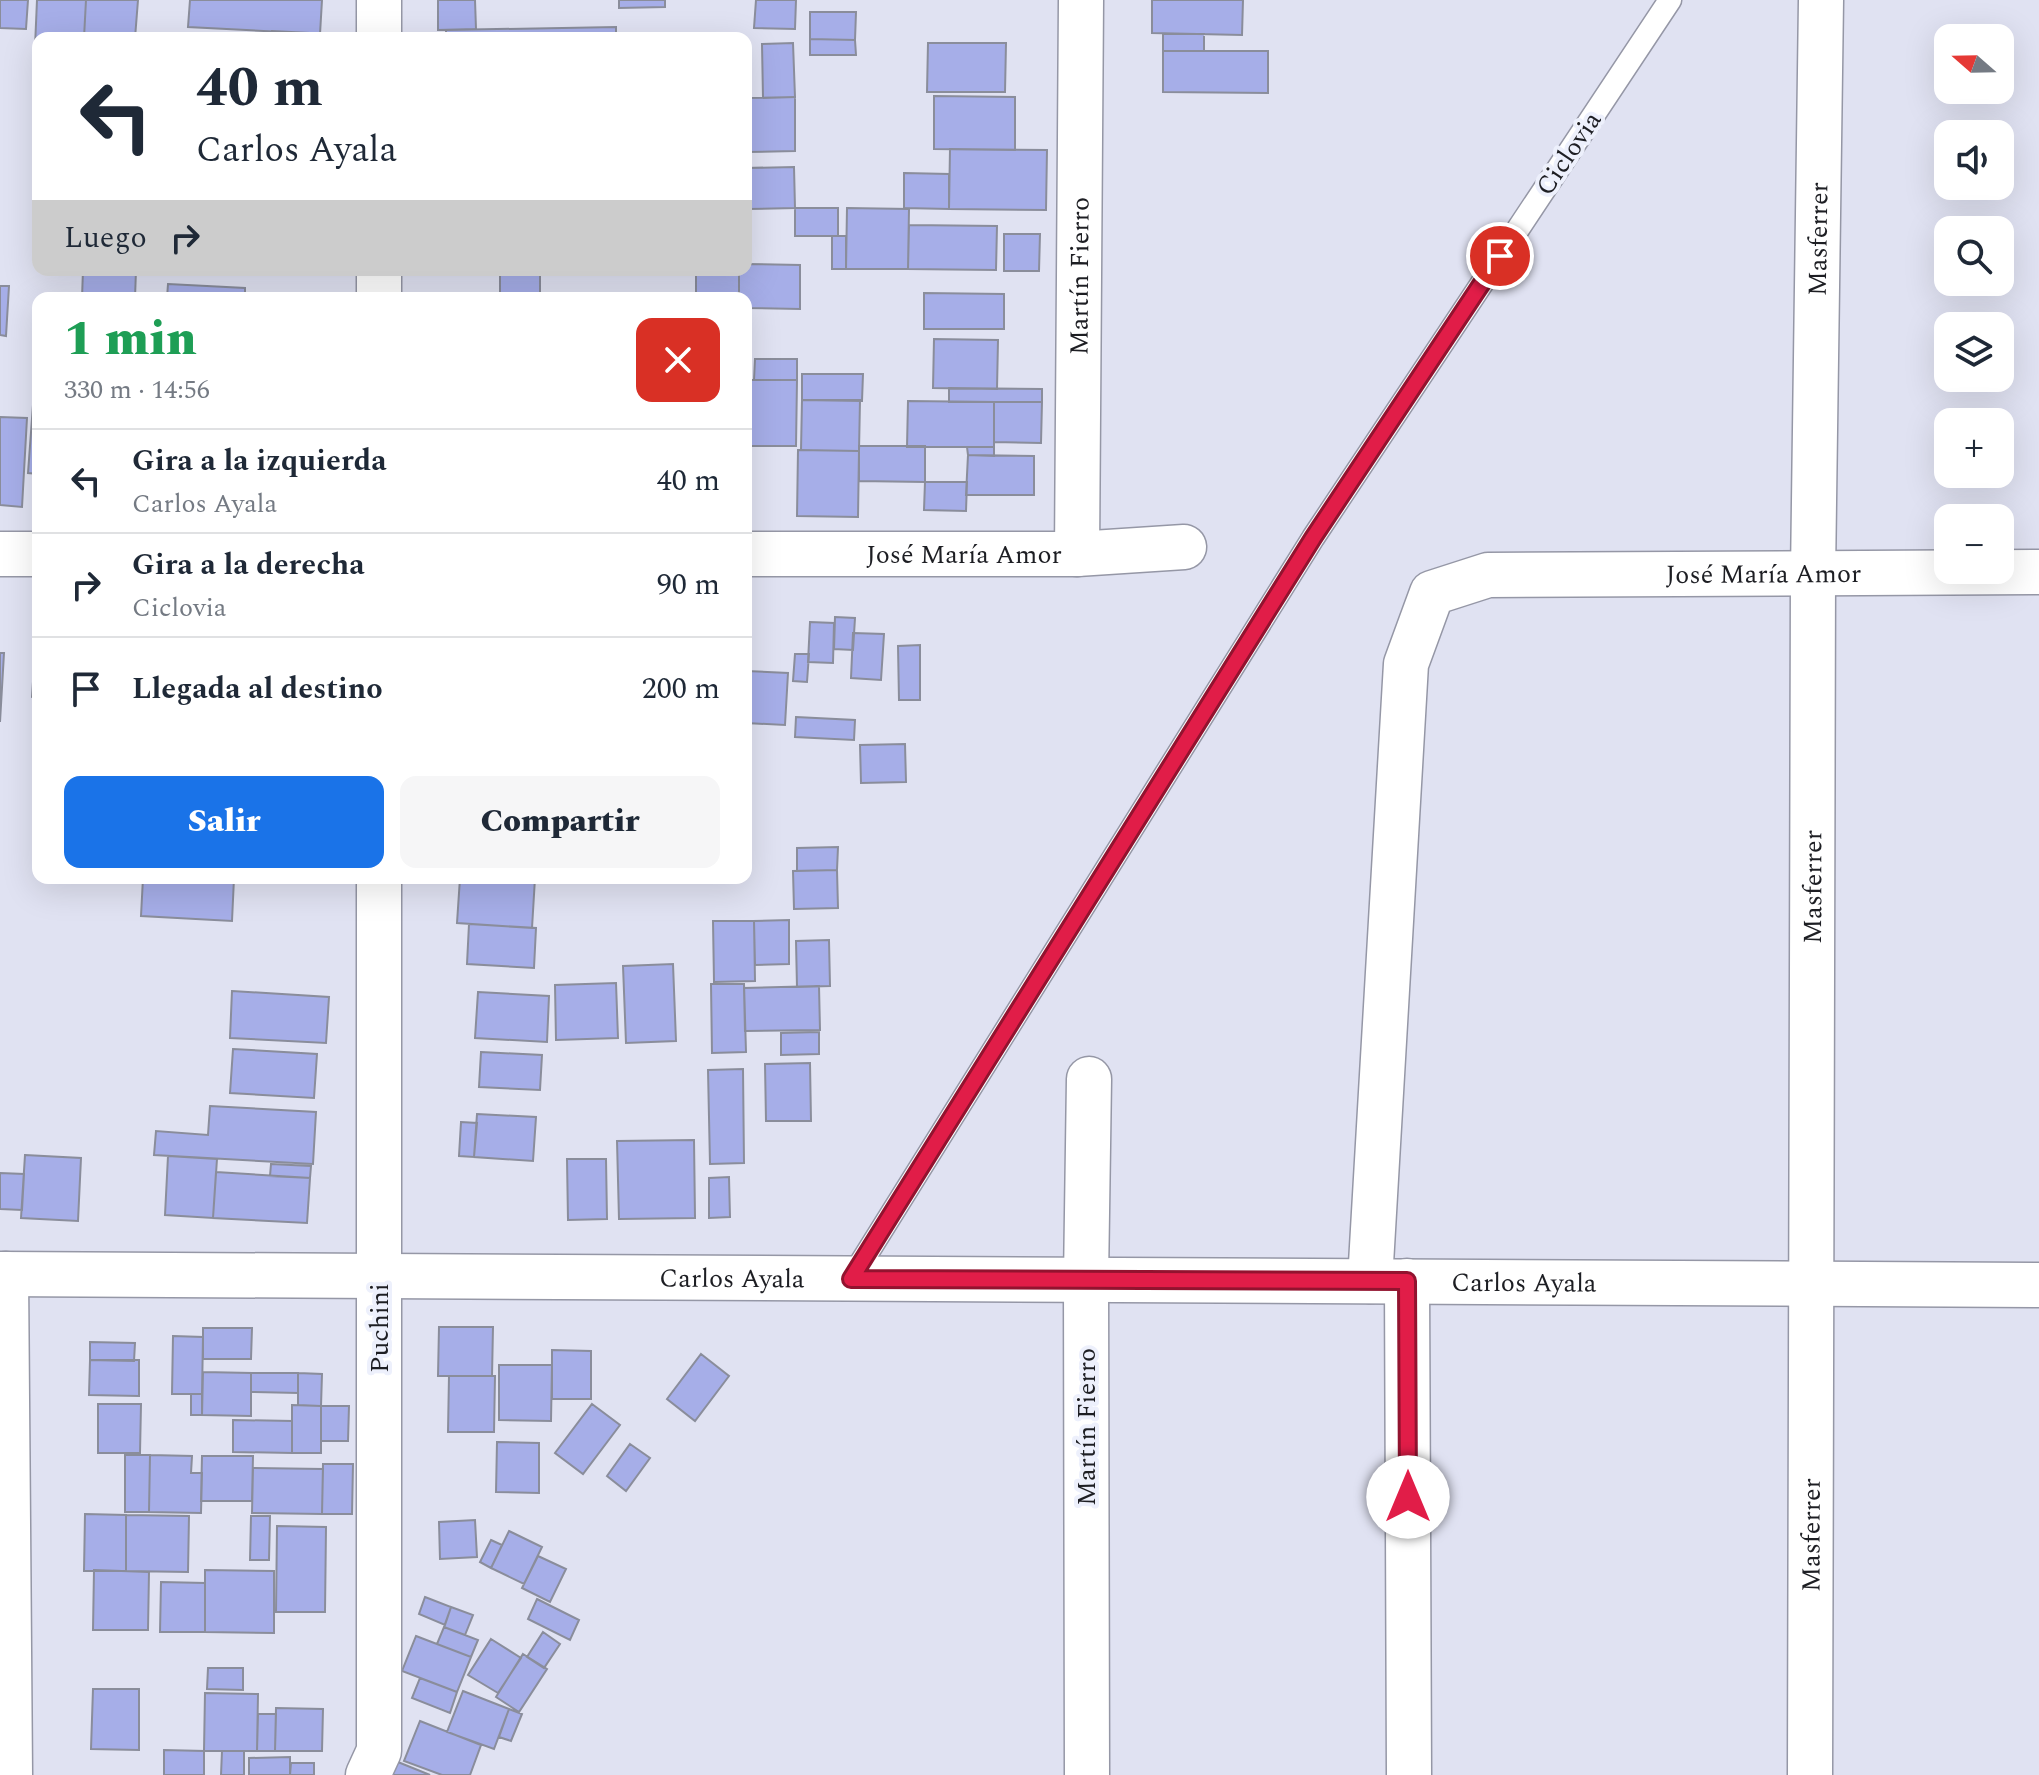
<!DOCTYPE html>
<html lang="es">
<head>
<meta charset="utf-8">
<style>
	:root { --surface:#fff; --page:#f6f6f7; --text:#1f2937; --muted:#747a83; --line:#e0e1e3; --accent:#1a73e8 }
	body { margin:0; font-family:Spectral,serif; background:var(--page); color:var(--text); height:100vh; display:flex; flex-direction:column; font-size:30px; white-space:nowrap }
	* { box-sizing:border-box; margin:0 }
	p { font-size:26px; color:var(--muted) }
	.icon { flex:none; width:44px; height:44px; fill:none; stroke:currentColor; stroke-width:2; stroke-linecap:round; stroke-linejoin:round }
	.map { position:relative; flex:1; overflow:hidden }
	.panel { position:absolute; left:32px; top:292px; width:720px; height:592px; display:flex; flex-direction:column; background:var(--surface); border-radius:16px; box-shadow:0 8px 32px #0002 }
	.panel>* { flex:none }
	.hud { position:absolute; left:32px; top:32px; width:720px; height:244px; border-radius:16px; box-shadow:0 8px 32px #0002; background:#fff; color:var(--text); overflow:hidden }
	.needle { width:52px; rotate:290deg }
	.controls { position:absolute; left:1934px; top:24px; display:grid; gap:16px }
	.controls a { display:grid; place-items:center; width:80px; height:80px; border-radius:16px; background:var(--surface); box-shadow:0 8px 32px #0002; font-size:40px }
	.pin { position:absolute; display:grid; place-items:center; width:68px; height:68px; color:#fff; margin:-34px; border:4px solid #fff; border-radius:50%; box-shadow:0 2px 8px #0007 }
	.me { position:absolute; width:88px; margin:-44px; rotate:0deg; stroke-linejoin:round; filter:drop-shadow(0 0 6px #0008) }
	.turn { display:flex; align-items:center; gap:28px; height:168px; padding:0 32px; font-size:36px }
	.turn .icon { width:104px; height:104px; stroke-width:2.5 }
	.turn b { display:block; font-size:56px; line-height:68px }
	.then { display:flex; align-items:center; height:76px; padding:0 32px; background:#0003; gap:16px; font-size:30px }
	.round { display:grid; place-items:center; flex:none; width:84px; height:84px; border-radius:16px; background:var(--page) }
	.head { display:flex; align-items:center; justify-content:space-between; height:136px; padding:0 32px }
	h1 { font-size:48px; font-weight:800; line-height:60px; color:#1e9e55 }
	.button { display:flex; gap:16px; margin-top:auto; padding:16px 32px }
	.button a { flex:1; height:92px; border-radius:16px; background:var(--accent); color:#fff; font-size:32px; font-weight:800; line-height:92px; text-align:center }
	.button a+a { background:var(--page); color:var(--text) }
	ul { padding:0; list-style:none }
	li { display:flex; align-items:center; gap:24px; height:104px; padding:0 32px; border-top:2px solid var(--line) }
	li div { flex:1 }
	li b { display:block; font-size:30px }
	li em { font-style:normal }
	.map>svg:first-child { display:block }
	.building { fill:#a6aee8; stroke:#8a8d9b; stroke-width:2 }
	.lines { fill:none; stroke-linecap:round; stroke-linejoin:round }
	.service-casing { stroke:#9597a6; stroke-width:25 }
	.minor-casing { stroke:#9597a6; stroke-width:47 }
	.service { stroke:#fff; stroke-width:22 }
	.minor { stroke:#fff; stroke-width:44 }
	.route-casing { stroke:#92132f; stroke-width:20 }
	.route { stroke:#e11d48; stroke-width:14 }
	.labels { text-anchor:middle; stroke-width:8; stroke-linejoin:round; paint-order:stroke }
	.street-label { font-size:26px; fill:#1d1e23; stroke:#edf0fc }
</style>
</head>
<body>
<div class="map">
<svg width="2039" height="1775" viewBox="0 0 2039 1775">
	<rect width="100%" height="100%" fill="#e0e2f2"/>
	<path class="building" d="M0 0H28L26 29 0 28Z
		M37 0H86L84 38H38V47H35Z
		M86 0H138L135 38H84Z
		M190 0H322L320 34 188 27Z
		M438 0H475L476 29 438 30Z
		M619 0H665V7L619 8Z
		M756 0H796L795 29 754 28Z
		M1152 0H1243L1242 35 1152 33Z
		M810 12H856L855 40 810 39Z
		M616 27V38H446V30Z
		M272 31 328 34V38H271Z
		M1163 34H1204V51H1163Z
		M810 39 855 40 856 55H810Z
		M793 43 795 97 763 98 762 44Z
		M928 43H1006L1005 92H927Z
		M1163 51H1268V93L1163 92Z
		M934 96 1015 97V150L934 149Z
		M795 97V151L746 152V98Z
		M950 149 1047 150 1046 210 949 209Z
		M794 167 795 208 748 209 746 168Z
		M904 173 949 174V209L904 208Z
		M795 208H838V236H795Z
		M847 208 909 209 908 269H846Z
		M909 225 997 226 996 270 908 269Z
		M1004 234H1040L1039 271H1004Z
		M832 236H846V269H832Z
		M746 264 800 265V309L746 308V298H739V270H746Z
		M83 270H136L135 298H82Z
		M500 270H540V293L500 294Z
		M696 270H739V298H696Z
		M168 284 245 288V298H167Z
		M0 286H9L6 336 0 335Z
		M924 293 1004 294V329H924Z
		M934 339 998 340 997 389 933 388Z
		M755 359H797V380H754Z
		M802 374H863L862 401 802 400Z
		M746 380H797L796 446H746Z
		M949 388 1042 389V402H949Z
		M802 400H860L859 451 801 450Z
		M908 401 994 402V447H907Z
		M994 402H1042L1041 443 994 442Z
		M33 405 38 406V474L28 473Z
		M0 417 27 418 22 507 0 505Z
		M859 446H925V482L859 481Z
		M967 447H994V456L968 455Z
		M798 450 859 451 858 517 797 516Z
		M968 455 1034 456V495H966Z
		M925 482H967L966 511 924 510Z
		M835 617 855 618 853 650 834 649Z
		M37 621H38V698L32 697Z
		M810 622 834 623 833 663 808 662Z
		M853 633 884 634 881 680 851 678Z
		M920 645V700H899L898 646Z
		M0 653H4L0 722Z
		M795 654H809L807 682 793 681Z
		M746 671 788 673 785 725 746 723Z
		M796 717 855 720 854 740 795 737Z
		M905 744 906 782 861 783 860 745Z
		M838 847 837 870 797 871V848Z
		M837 870 838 908 794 909 793 871Z
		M143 878H234L232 921 141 916Z
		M460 878H535L532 928 457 923Z
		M789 920V964L755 965 754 921Z
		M713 921H754L755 981 714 982Z
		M469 924 536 928 534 968 467 964Z
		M829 940 830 986 797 987 796 941Z
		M673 964 676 1041 626 1043 623 966Z
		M616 983 618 1038 556 1040 555 985Z
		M711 984H744L746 1052 712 1053Z
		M819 986 820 1030 745 1031 744 988Z
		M232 991 329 997 326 1043 230 1038Z
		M478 992 549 996 547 1042 475 1038Z
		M819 1032V1054L781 1055V1033Z
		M233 1049 317 1054 314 1098 230 1093Z
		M481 1052 542 1055 540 1090 479 1087Z
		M810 1063 811 1121H766L765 1064Z
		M743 1069 744 1163 710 1164 708 1070Z
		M210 1106 316 1112 313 1164 154 1155 156 1131 208 1135Z
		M477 1114 536 1117 533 1161 474 1157Z
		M461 1122 477 1123 474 1157 459 1156Z
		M694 1140 695 1218 619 1219 617 1141Z
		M25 1155 81 1158 78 1221 21 1218Z
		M168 1156 217 1159 213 1218 165 1215Z
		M567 1159H606L607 1219 568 1220Z
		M271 1164 311 1166 310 1178 270 1176Z
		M216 1172 310 1178 307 1223 213 1218Z
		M0 1173 24 1174 22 1210 0 1209Z
		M729 1177 730 1217 709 1218V1178Z
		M439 1327H493L492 1376H438Z
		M203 1328H252L251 1359H203Z
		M173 1336 203 1337 202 1394H172Z
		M90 1342 135 1343 134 1361 90 1360Z
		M552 1350 591 1351V1399H552Z
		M701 1354 729 1376 695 1421 667 1399Z
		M90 1360H139V1396L89 1395Z
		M499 1365H552L551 1421 499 1420Z
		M203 1372 251 1373V1416L202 1415Z
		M251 1373H298V1393L251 1392Z
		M298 1373 322 1374 321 1406 298 1405Z
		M449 1376H495L494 1432H448Z
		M191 1394H202V1415H191Z
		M98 1404H141L140 1453H98Z
		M592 1404 620 1425 583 1474 555 1453Z
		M292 1405 321 1406V1453H292Z
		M321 1406H349L348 1441H321Z
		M233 1420 292 1421V1453L233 1452Z
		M497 1442 539 1443V1493L496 1492Z
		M630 1444 650 1458 626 1491 607 1476Z
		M125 1455H150L149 1512H125Z
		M150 1455 192 1456 191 1473H202L201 1513 149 1512Z
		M202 1456H253L252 1501H201Z
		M323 1464H353L352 1514H322Z
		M253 1468 323 1469 322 1514 252 1513Z
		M85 1514 126 1515V1571H84Z
		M126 1515 189 1516 188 1572 126 1571Z
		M251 1516H270L269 1560H250Z
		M475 1520 477 1557 440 1559 439 1522Z
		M277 1526 326 1527 325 1612H276Z
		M509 1531 542 1547 524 1584 491 1568Z
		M491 1540 502 1545 491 1568 480 1562Z
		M538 1556 566 1569 550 1602 522 1588Z
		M94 1570 149 1572 148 1630H93Z
		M205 1570 274 1571V1633L205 1632Z
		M161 1582 205 1583V1632H160Z
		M425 1597 451 1607 445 1625 419 1614Z
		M537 1599 579 1620 570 1640 528 1619Z
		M451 1607 473 1615 465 1635 444 1627Z
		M444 1627 478 1640 471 1657 437 1644Z
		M543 1632 560 1644 544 1668 527 1657Z
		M416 1636 471 1657 457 1692 402 1671Z
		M491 1639 521 1658 498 1693 468 1675Z
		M523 1654 547 1669 519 1712 496 1697Z
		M208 1668H243V1690L207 1689Z
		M420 1678 457 1692 450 1713 412 1698Z
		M93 1689H139V1750L91 1749Z
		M463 1691 509 1709 494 1749 447 1732Z
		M205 1693 258 1694 257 1751H204Z
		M276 1708 323 1709 322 1751H275Z
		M509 1709 522 1714 511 1741 499 1737Z
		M258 1714H276L275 1751H257Z
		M420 1721 481 1745 470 1775H442L404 1761Z
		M164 1750 204 1751V1775H164Z
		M222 1751H244V1775H221Z
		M290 1757V1775H249V1758Z
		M388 1758 430 1775H381Z
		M291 1763H314V1775H290Z"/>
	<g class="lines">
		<defs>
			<path id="service" d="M851 1279 1313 538 1670 0"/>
			<g id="minor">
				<path d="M379 0V38"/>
				<path d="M379 270V298"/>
				<path d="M0 554H38"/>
				<path id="s1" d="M746 554H1077L1184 547"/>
				<path id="s2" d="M1077 554 1081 0"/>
				<path id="s3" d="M0 1274 2039 1285"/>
				<path d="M6 1274 10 1775"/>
				<path id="s4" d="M1370 1281 1406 664 1432 593 1488 575 2039 572"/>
				<path d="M1407 1281 1409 1775"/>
				<path d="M368 1775 379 1751V878"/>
				<path d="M1087 1775 1086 1280 1089 1079"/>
				<path id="s5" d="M1810 1775 1813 574 1821 0"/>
			</g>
		</defs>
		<use href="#service" class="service-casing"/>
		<use href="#minor" class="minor-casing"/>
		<use href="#service" class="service"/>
		<use href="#minor" class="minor"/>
	</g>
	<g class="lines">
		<defs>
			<path id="route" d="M1408 1497 1407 1281 851 1279 1313 538 1500 256"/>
		</defs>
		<use href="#route" class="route-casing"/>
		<use href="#route" class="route"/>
	</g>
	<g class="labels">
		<g class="street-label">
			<text transform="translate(1568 153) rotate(-56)" y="9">Ciclovia</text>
			<text dy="9" stroke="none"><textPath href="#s5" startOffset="1536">Masferrer</textPath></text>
			<text dy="9" stroke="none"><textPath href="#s2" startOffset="278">Martín Fierro</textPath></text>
			<text dy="9" stroke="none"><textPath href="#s1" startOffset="218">José María Amor</textPath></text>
			<text dy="9" stroke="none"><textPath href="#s4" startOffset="1028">José María Amor</textPath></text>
			<text dy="9" stroke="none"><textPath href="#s5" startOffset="888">Masferrer</textPath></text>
			<text dy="9" stroke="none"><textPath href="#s3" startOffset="732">Carlos Ayala</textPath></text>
			<text dy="9" stroke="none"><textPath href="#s3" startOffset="1524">Carlos Ayala</textPath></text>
			<text transform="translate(379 1328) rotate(-90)" y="9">Puchini</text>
			<text transform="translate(1086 1427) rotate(-90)" y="9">Martín Fierro</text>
			<text dy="9" stroke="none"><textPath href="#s5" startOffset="240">Masferrer</textPath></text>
		</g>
	</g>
</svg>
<div class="controls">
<a><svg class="needle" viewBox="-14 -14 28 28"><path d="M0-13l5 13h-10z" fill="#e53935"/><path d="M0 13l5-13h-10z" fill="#747a83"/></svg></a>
<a><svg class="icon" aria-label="sound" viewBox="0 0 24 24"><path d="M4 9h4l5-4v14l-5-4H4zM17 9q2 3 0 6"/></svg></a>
<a><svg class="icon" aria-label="search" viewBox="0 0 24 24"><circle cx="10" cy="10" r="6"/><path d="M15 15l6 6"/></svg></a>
<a><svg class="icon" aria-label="layers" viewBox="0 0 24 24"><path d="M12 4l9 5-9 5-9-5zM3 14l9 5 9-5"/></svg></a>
<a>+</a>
<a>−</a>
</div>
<div class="pin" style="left:1500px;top:256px;background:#d93025"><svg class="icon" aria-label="arrive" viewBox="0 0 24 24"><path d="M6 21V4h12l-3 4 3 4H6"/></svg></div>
<svg class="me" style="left:1408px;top:1497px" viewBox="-20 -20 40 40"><circle r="19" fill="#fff"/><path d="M0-13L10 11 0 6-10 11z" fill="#e11d48"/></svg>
<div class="hud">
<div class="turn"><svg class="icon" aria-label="left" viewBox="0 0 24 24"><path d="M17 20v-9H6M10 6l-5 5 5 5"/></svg><div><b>40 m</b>Carlos Ayala</div></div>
<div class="then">Luego<svg class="icon" aria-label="right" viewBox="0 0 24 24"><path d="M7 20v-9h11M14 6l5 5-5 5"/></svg></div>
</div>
<section class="panel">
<div class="head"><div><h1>1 min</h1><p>330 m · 14:56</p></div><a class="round" style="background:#d93025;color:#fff"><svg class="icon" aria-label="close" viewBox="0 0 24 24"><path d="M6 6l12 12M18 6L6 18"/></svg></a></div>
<ul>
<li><svg class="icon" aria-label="left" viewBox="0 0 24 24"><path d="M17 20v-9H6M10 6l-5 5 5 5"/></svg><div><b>Gira a la izquierda</b><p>Carlos Ayala</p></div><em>40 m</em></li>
<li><svg class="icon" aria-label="right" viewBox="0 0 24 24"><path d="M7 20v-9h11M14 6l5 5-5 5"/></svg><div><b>Gira a la derecha</b><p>Ciclovia</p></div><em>90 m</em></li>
<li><svg class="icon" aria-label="arrive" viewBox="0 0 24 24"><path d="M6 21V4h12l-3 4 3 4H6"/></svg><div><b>Llegada al destino</b></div><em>200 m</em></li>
</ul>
<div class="button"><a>Salir</a><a>Compartir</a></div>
</section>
</div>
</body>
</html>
